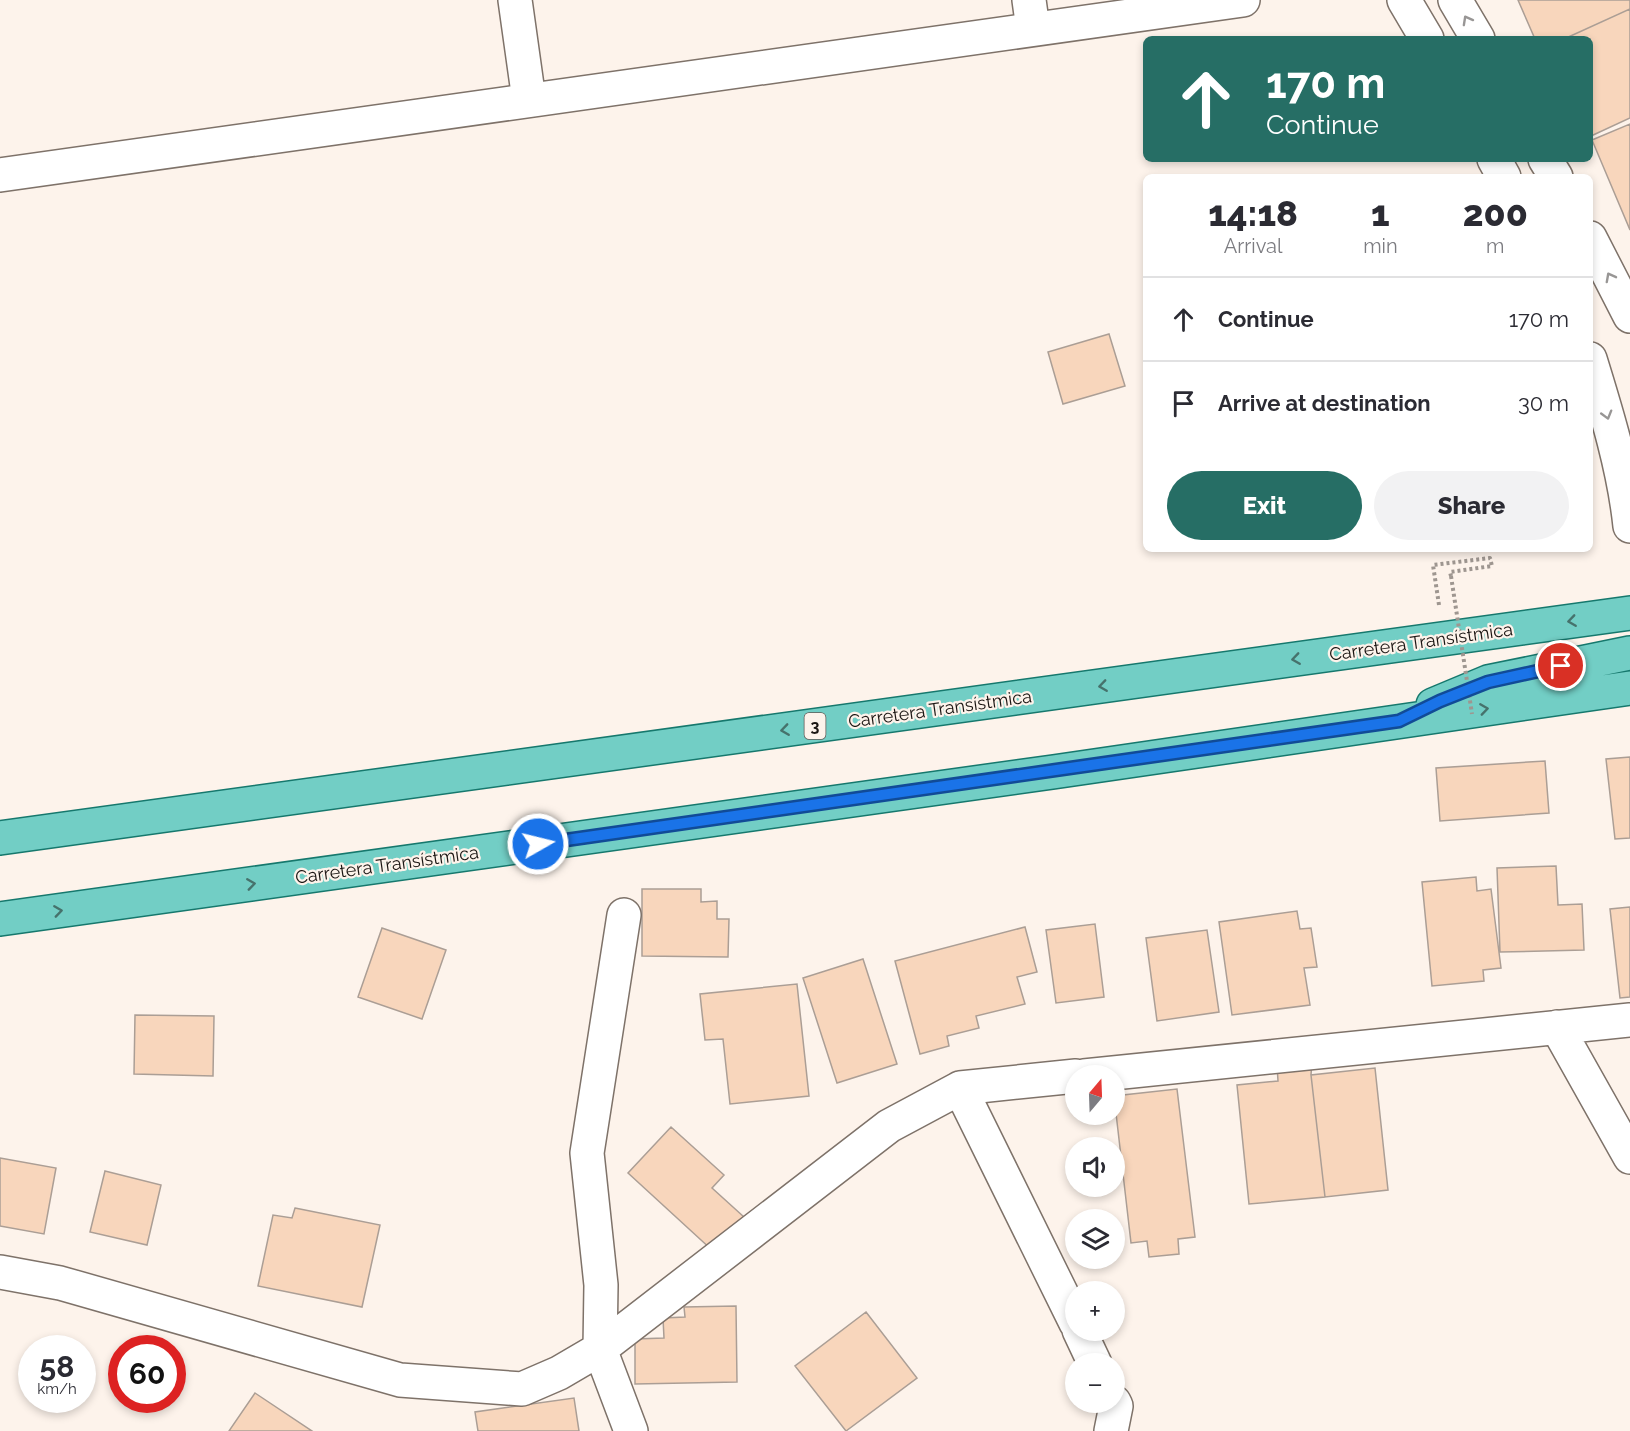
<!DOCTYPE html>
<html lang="en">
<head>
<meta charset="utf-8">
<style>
	:root { --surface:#fff; --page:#f2f2f3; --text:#2b2b33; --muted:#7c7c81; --line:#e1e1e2; --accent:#266e65 }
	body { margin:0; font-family:Raleway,sans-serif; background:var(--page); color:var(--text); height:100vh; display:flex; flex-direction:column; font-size:22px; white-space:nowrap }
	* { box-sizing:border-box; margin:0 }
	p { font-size:20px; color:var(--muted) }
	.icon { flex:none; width:33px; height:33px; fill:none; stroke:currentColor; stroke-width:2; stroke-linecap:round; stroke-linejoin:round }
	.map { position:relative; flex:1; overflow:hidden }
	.panel { position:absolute; left:1143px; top:174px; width:450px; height:378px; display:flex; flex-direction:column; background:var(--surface); border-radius:9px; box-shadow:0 3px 9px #0003 }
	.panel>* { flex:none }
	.guide { position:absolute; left:1143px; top:36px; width:450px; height:126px; border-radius:9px; box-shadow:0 3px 9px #0003; background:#266e65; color:#fff; overflow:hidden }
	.needle { width:39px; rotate:19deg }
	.buttons { position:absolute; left:1065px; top:1065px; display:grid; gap:12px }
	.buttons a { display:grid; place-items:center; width:60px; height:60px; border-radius:50%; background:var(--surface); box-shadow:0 3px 9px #0003; font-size:30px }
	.speed { position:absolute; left:18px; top:1335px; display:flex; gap:12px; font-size:30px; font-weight:700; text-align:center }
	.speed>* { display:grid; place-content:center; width:78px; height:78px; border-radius:50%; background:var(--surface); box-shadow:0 3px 9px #0003; line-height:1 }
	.speed small { font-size:15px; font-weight:400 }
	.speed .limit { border:9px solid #d22; background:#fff; color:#111 }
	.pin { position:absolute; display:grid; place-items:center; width:51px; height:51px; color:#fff; margin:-26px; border:3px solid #fff; border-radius:50%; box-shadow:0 2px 6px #0007 }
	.me { position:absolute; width:66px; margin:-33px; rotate:82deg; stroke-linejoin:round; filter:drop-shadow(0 0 4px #0008) }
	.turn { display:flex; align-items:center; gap:21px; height:126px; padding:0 24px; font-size:27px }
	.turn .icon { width:78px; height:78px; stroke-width:2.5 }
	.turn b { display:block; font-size:42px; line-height:51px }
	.eta { display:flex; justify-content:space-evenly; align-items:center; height:102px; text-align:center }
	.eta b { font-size:36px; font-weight:800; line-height:42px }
	.cta { display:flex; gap:12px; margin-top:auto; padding:12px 24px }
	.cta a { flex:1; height:69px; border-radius:36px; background:var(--accent); color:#fff; font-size:24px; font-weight:800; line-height:69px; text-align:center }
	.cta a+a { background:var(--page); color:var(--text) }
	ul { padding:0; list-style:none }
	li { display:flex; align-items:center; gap:18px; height:84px; padding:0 24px; border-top:2px solid var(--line) }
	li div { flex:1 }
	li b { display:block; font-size:22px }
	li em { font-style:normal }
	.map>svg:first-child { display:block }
	.building { fill:#f8d6bc; stroke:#ab9e95; stroke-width:1.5 }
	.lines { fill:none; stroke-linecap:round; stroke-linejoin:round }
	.minor-casing { stroke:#7e7269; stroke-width:36 }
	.major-casing { stroke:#16786d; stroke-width:36 }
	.path { stroke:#9e9690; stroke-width:4; stroke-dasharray:3 3; stroke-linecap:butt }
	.minor { stroke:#fff; stroke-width:33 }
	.major { stroke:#72cec5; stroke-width:33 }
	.path-bridge { stroke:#9e9690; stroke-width:4; stroke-dasharray:3 3; stroke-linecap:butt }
	.oneway { stroke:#989695 }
	.oneway2 { stroke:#46726c }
	.route-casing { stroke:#114b97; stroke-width:15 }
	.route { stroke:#1a73e8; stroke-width:10 }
	.labels { text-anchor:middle; stroke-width:4.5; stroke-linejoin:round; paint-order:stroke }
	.shield { fill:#fdf3eb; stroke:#5f5854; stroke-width:1.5 }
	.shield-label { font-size:16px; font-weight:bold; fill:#1b1613 }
	.street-label { font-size:18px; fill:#1b1613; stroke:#fdf3eb }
</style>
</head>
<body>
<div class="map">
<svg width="1630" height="1431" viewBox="0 0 1630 1431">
	<rect width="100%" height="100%" fill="#fdf3eb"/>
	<path class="building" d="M1518 0H1630V9L1564 39H1535Z
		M1630 9V118L1591 136 1590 39H1564Z
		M1630 124V230L1592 140Z
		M1109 334 1125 386 1063 404 1048 352Z
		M1630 757V838L1615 839 1606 759Z
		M1545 761 1549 813 1440 821 1436 768Z
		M1556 866 1558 905 1582 904 1584 950 1500 952 1497 868Z
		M1476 877 1477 891 1491 889 1501 968 1483 970 1484 981 1432 986 1422 882Z
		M642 889H701V902L717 901V919H729L728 957 642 956Z
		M1630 907V997L1620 998 1610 909Z
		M1297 911 1300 929 1311 928 1317 967 1304 968 1310 1005 1232 1015 1219 922Z
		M1095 924 1104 997 1056 1003 1046 930Z
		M1025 927 1037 972 1017 977 1025 1004 976 1016 979 1028 947 1036 949 1046 920 1054 895 961Z
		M382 928 446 950 422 1019 358 997Z
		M1207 930 1219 1012 1157 1021 1146 938Z
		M863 959 897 1064 837 1083 803 978Z
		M797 984 809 1096 730 1104 723 1039 705 1040 700 994Z
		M135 1015 214 1016 213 1076 134 1074Z
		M1312 1061 1311 1075 1325 1197 1249 1204 1237 1085 1278 1081 1277 1065Z
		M1375 1068 1388 1190 1325 1197 1311 1075Z
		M1177 1089 1195 1237 1178 1239 1179 1254 1149 1257 1147 1241 1131 1243 1114 1096Z
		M671 1127 724 1175 712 1188 744 1217 713 1251 628 1173Z
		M0 1158 56 1168 44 1234 0 1226Z
		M105 1171 161 1185 147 1245 90 1232Z
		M295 1208 380 1225 362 1307 258 1286 273 1215 292 1218Z
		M736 1306 737 1382 635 1384V1339L664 1338 663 1318 685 1317 684 1307Z
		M866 1312 917 1378 846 1431 795 1366Z
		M255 1393 312 1431H229Z
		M574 1398 579 1431H478L475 1412Z"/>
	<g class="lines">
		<defs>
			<path id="minor" d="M515 0 529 100
				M1029 0 1033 29
				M1404 0 1427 39
				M1455 0 1478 39
				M1494 159 1504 177
				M1545 159 1556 177
				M0 175 1243 0
				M1590 238 1630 316
				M1590 359C1607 414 1624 469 1630 526
				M624 915 587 1153 601 1285 600 1349 631 1431
				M1557 1027 1630 1157
				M1084 1076 1630 1020
				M960 1088 1076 1323
				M0 1272 60 1283 400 1380 522 1389 559 1373 600 1349 889 1126 960 1088 1076 1076
				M1079 1330 1095 1364
				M1111 1431 1116 1406 1114 1402"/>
			<path id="major" d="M1433 705 1488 682 1630 653
				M0 838 1630 613
				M0 919 1053 772 1630 688"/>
		</defs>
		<use href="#minor" class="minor-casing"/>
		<use href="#major" class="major-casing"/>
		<path class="path" d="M1439 605 1433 565 1490 558 1492 566 1450 572 1451 576"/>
		<use href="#minor" class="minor"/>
		<use href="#major" class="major"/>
		<path class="path-bridge" d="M1451 576 1472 714"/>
	</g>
	<defs><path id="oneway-chevron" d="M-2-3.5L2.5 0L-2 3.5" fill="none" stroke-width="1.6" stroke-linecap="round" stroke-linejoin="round" transform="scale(1.5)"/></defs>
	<g class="oneway">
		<use href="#oneway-chevron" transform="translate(1467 20) rotate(-119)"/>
		<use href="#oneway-chevron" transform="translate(1610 277) rotate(-118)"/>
		<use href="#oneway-chevron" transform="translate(1607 415) rotate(74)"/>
	</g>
	<g class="oneway2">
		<use href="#oneway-chevron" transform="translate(1572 621) rotate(172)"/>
		<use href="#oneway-chevron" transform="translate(1296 659) rotate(172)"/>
		<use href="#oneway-chevron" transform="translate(1103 686) rotate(172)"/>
		<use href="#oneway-chevron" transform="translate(1484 709) rotate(-8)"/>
		<use href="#oneway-chevron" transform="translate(785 730) rotate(172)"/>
		<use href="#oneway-chevron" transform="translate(251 884) rotate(-8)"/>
		<use href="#oneway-chevron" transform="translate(58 911) rotate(-8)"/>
	</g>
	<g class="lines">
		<defs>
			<path id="route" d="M538 844 1399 721 1440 701 1488 682 1561 666"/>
		</defs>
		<use href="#route" class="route-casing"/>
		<use href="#route" class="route"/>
	</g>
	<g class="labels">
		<rect class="shield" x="804.5" y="713" width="21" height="26" rx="4.5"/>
		<g class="shield-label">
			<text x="815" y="732">3</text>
		</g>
		<g class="street-label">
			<text transform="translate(1421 642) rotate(-8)" y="6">Carretera Transístmica</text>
			<text transform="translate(940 709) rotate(-8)" y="6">Carretera Transístmica</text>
			<text transform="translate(387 865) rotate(-8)" y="6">Carretera Transístmica</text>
		</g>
	</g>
</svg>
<div class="buttons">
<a><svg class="needle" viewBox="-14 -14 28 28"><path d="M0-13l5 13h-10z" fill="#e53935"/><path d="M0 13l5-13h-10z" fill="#7c7c81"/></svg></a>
<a><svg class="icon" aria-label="sound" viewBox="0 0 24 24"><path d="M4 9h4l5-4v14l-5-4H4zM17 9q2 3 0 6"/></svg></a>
<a><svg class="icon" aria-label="layers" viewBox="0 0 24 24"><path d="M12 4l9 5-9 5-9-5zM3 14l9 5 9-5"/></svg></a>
<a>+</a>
<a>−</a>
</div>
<div class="speed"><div>58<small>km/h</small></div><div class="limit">60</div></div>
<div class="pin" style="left:1561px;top:666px;background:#d93025"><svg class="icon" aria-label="arrive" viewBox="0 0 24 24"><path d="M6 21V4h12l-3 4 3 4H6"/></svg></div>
<svg class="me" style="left:538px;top:844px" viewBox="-20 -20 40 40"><circle r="17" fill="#1a73e8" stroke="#fff" stroke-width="3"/><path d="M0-11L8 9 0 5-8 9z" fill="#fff"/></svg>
<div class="guide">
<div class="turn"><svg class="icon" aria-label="ahead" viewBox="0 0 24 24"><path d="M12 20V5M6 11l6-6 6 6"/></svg><div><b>170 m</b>Continue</div></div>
</div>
<section class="panel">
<div class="eta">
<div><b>14:18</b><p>Arrival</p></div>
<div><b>1</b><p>min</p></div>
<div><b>200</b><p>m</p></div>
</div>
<ul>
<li><svg class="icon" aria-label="ahead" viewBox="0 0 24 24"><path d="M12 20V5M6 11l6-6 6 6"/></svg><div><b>Continue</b></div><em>170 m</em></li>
<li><svg class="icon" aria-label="arrive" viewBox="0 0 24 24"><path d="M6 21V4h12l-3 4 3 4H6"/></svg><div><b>Arrive at destination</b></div><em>30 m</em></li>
</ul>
<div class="cta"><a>Exit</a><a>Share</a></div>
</section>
</div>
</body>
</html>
